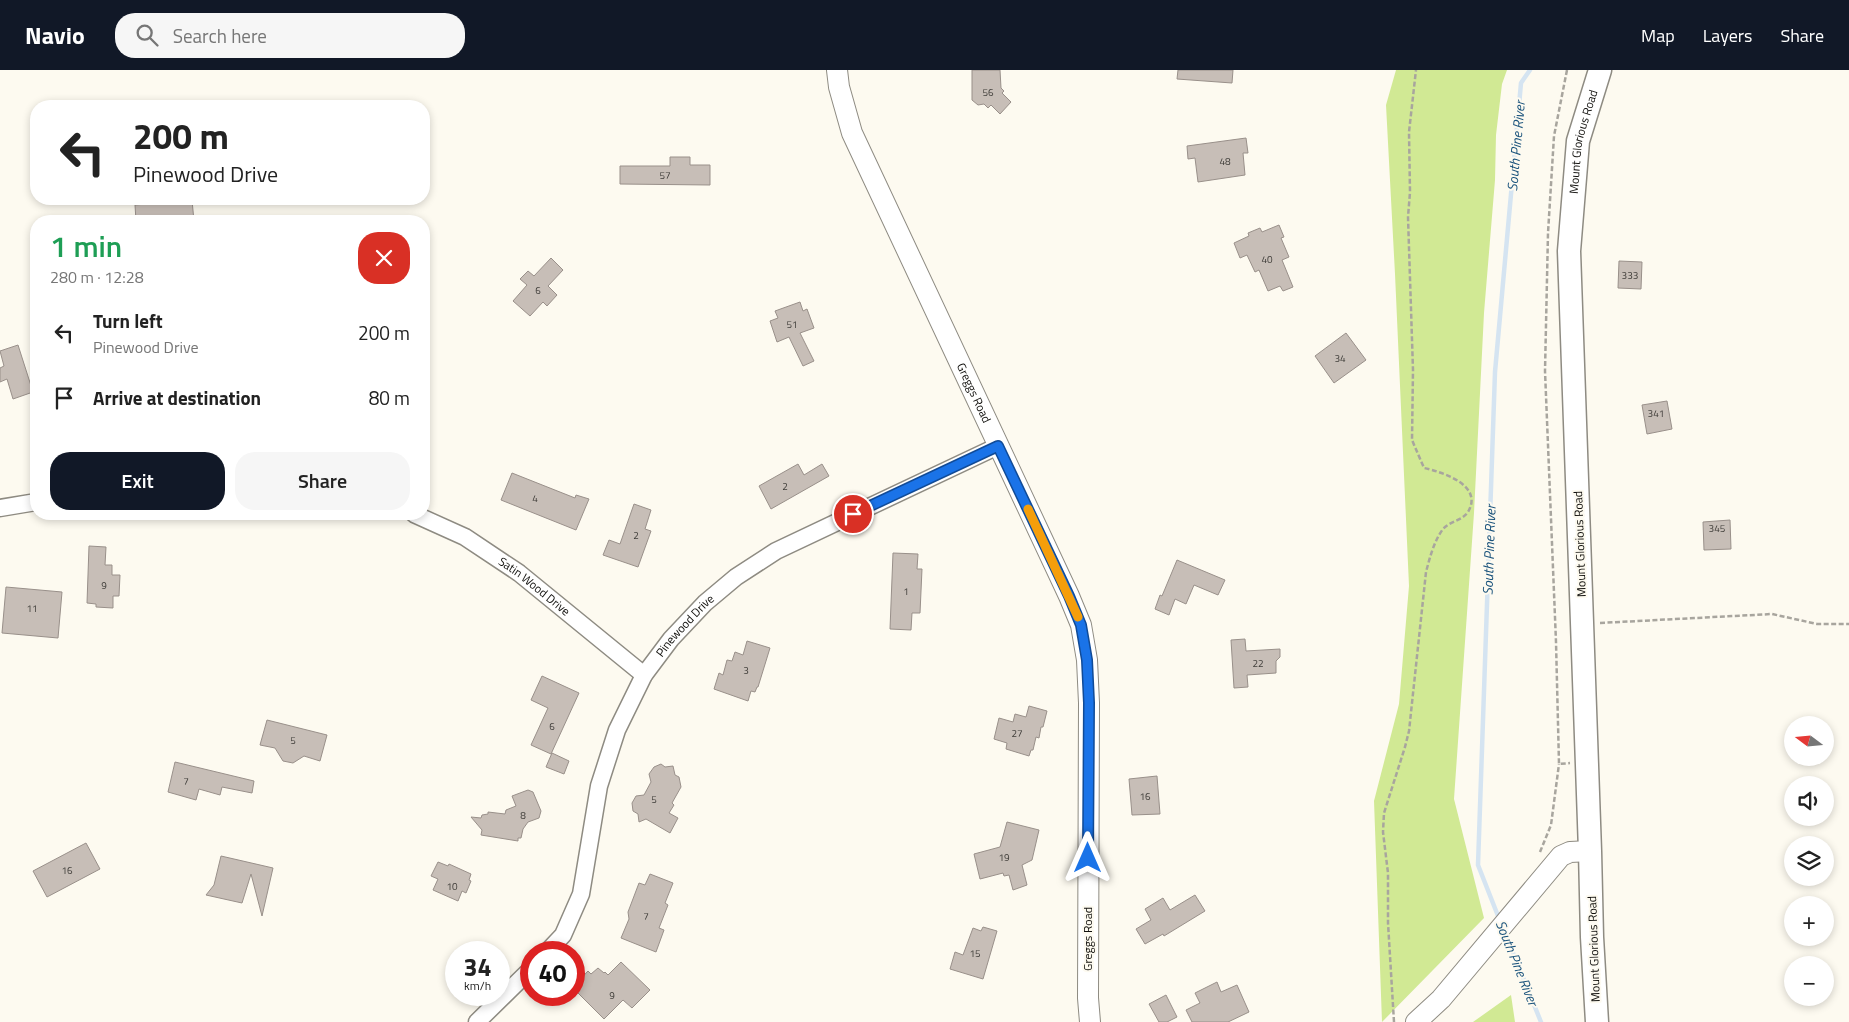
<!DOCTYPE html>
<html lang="en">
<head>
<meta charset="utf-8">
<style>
	:root { --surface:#fff; --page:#f6f6f6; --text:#222; --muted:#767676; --accent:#111827 }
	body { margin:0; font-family:"Titillium Web",sans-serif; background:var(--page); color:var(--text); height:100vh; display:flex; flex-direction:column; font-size:19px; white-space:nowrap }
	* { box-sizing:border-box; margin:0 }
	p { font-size:16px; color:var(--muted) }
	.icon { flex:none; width:28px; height:28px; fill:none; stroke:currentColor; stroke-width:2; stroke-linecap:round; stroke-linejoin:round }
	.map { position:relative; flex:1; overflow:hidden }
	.sheet { position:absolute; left:30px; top:145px; width:400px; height:305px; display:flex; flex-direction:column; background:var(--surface); border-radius:20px; box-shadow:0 2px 8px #0003 }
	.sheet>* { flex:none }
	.top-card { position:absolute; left:30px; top:30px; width:400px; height:105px; border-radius:20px; box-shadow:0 2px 8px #0003; background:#fff; color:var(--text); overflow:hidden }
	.needle { width:32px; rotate:286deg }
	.controls { position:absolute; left:1784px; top:646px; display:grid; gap:10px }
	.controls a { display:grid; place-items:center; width:50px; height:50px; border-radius:50%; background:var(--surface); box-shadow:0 2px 8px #0003; font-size:25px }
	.speed { position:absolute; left:445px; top:871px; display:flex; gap:10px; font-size:25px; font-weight:700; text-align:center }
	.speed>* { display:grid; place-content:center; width:65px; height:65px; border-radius:50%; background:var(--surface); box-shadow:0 2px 8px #0003; line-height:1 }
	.speed small { font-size:12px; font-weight:400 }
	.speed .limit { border:8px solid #d22; background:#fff; color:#111 }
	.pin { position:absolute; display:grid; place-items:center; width:42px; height:42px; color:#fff; margin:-21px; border:2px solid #fff; border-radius:50%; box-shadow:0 1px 5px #0007 }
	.me { position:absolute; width:55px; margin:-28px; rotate:0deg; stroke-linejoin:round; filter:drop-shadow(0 0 4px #0008) }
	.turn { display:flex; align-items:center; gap:18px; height:105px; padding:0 20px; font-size:22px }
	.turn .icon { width:65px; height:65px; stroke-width:2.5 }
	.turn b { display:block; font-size:35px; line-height:42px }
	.round { display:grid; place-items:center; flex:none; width:52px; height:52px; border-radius:20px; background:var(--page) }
	.head { display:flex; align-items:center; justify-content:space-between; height:85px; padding:0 20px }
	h1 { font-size:30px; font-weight:600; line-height:38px; color:#1e9e55 }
	.action { display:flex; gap:10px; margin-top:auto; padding:10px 20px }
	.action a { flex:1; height:58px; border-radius:20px; background:var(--accent); color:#fff; font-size:20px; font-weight:600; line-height:58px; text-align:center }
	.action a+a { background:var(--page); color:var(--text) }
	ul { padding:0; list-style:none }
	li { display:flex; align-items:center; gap:15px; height:65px; padding:0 20px }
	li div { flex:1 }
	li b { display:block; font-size:19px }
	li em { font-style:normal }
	header { display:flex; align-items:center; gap:30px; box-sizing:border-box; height:70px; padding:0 25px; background:var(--accent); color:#fff }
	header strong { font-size:24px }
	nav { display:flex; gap:28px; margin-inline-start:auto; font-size:18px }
	.search { width:350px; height:45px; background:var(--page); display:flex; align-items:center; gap:12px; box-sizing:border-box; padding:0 18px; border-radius:20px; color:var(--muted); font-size:19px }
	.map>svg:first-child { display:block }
	.green { fill:#d1e994 }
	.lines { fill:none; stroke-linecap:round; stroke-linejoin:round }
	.stream { stroke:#d5e4f1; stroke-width:4.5 }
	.building { fill:#c7beb7; stroke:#99908a }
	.minor-casing { stroke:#8e8b82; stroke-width:19 }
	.tertiary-casing { stroke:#8e8b82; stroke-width:22 }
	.secondary-casing { stroke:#8e8b82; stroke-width:25 }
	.path { stroke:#a8a59e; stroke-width:2.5; stroke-dasharray:5 2.5; stroke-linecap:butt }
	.minor { stroke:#fff; stroke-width:16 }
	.tertiary { stroke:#fff; stroke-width:20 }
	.secondary { stroke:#fff; stroke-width:22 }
	.route-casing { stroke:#114b97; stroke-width:12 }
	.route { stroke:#1a73e8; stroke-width:9 }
	.slow { stroke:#f59e0b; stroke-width:9 }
	.labels { text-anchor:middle; stroke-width:4; stroke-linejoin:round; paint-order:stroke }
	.number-label { font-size:10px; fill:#3e3c38 }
	.street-label { font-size:12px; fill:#11100d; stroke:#fdfaf0 }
	.water-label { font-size:14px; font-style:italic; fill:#19527b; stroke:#fdfaf0 }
</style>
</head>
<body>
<header>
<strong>Navio</strong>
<div class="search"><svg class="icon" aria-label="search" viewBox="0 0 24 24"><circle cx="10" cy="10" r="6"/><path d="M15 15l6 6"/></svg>Search here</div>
<nav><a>Map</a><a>Layers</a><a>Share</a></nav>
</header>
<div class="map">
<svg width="1849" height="952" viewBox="0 0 1849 952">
	<rect width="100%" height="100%" fill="#fdfaf0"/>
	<path class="green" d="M1396 0H1507L1502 14 1496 65 1495 110 1484 243 1474 443 1454 729 1484 848 1382 952 1374 731 1399 634 1409 516 1395 204 1386 35Z
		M1511 925 1515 952H1473Z"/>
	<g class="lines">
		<path class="stream" d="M1500 851 1478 795 1495 302 1521 13 1530 0
			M1505 863 1541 952"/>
	</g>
	<path class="building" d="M972 0H1000L1001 18 1004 21 1002 23 1011 32 1000 44 991 35 988 38 984 34 978 35 972 30Z
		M1178 0H1233L1232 13 1177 9Z
		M1246 68 1248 83H1243L1245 105 1198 112 1195 88 1188 89 1187 76Z
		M670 87H690V95H710V115L620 114V96H670Z
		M192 130 194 151H136L135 135Z
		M1279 155 1284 167 1281 168 1289 187 1282 190 1293 217 1283 221 1280 216 1268 221 1259 200 1255 202 1247 185 1240 188 1234 173 1249 166 1248 163 1260 158 1262 162Z
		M551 188 563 200 548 216 557 225 547 236 543 232 530 246 513 231 527 215 520 209 528 201 534 206Z
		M1619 191 1642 192 1641 219 1618 218Z
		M800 232 803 241 807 239 814 258 800 263 814 291 803 296 789 267 777 272 770 251 778 248 775 241Z
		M1346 263 1366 290 1334 313 1315 286Z
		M18 275 33 322 13 329 7 309 0 312V298L4 296 0 281Z
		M1667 331 1672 359 1647 364 1642 335Z
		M798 394 804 405 822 394 829 406 771 439 759 416Z
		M512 403 575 428 576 425 589 429 576 460 501 430Z
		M634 434 651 440 645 459 651 461 638 497 603 485 609 470 620 474Z
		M1730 450 1731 479 1704 480 1703 452Z
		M89 476 106 477 105 495H112V505H120L119 526H113V538L96 537V534L87 533Z
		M893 483 918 484 917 499H922L920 543H912L911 560 890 559Z
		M1177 490 1225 510 1218 525 1194 515 1186 534 1175 529 1169 545 1155 539 1160 525 1162 526Z
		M6 517 62 522 58 568 2 563Z
		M1245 569 1246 581 1280 579V587L1276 591V603L1247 605 1248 617 1234 618 1231 570Z
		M747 571 770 578 758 617H757L755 622 751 621 748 631 714 619 719 603 723 605 727 590 732 591 735 582 743 585Z
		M542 606 579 623 551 684 531 675 548 638 531 630Z
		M1029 636 1047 641 1043 657H1041L1039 668 1036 667 1033 680H1031L1029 686 1006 679 1007 673 994 669 999 648 1013 652 1015 644 1026 647Z
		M267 650 327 665 320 691 304 686 293 693 283 691 275 678 260 675Z
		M552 683 569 691 564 704 546 697Z
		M175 692 254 711 252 723 222 717 220 725 199 719 196 730 168 722Z
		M661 694 665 697 673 696 675 705 679 707 681 717 672 733 674 735 669 743 678 748 670 763 646 749 639 752 638 744 633 741 632 733 636 726 644 725 651 712 649 704 654 697Z
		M1157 706 1160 744 1132 745 1129 709Z
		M528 720 533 722 541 741 539 748 528 752 523 759 521 768H518V771L481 765 482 760 471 747 481 748 482 745 488 744V742L505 744 506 740 516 736 512 726Z
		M1007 752 1039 760 1032 790 1022 795 1027 815 1013 820 1009 805 1004 806 1003 803 980 809 974 784 1000 777Z
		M86 773 100 799 47 827 33 801Z
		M221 786 273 798 262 846 251 804 242 833 206 825 214 815Z
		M438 792 448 796 449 794 471 804 469 810 471 811 466 823 462 821 458 831 433 820 438 809 431 806Z
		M650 804 673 813 665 833 668 835 659 858 664 860 656 882 621 868 629 849 628 842 639 813 645 815Z
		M1195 825 1205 841 1164 866 1163 864 1145 874 1136 859 1151 850 1145 839 1163 828 1170 840Z
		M983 857 997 861 983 909 950 899 955 882 963 885 973 858 981 861Z
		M621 892 650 920 632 938 623 930 604 949 574 919V916L588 901 591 904 598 898 604 903 605 902 608 905Z
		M1217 912 1221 922 1237 915 1249 942 1228 952H1192L1186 940 1200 933 1195 923Z
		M1166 925 1177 947 1167 952H1159L1149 934Z"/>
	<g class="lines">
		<defs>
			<g id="minor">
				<path d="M0 438 36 432"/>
				<path id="s1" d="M414 444 465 467 519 503 644 605"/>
				<path id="s2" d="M547 882 563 865 581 824 599 716 617 660 644 605 671 569 705 533 736 507 776 481 998 376"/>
				<path d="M477 952 531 899"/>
			</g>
			<g id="tertiary">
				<path id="s3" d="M837 0 839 17 852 63 1069 526 1081 555 1087 590 1089 633 1088 928 1090 952"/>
				<path d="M1416 952 1441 929 1561 786 1570 782 1590 781"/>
			</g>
			<g id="secondary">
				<path id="s4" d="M1597 952 1592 867 1590 781 1569 181 1578 71 1600 0"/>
			</g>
		</defs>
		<use href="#minor" class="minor-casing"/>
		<use href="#tertiary" class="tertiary-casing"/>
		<use href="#secondary" class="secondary-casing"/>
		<path class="path" d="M1567 0 1554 66 1548 163 1545 301 1556 572 1559 694 1570 693
			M1600 553 1772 544 1817 554H1849
			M1540 782 1551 755 1559 694
			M1394 952 1388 853V803L1383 762 1384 743 1405 677 1409 661 1426 502C1430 487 1434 471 1443 459 1450 451 1462 451 1468 442 1484 415 1442 402 1424 398L1412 370 1413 300 1408 147 1410 122 1409 62 1416 0"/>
		<use href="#minor" class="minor"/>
		<use href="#tertiary" class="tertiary"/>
		<use href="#secondary" class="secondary"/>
	</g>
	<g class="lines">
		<defs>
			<path id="route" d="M853 444 998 376 1069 526 1081 555 1087 590 1089 633 1088 788"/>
		</defs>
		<use href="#route" class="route-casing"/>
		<use href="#route" class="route"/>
		<path class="slow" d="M1028 439 1078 547"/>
	</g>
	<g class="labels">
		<g class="number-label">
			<text x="988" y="26">56</text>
			<text x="1225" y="95">48</text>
			<text x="665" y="109">57</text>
			<text x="1267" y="193">40</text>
			<text x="1630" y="209">333</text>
			<text x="538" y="224">6</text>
			<text x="792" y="258">51</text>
			<text x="1340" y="292">34</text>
			<text x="1656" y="347">341</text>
			<text x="785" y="420">2</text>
			<text x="535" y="432">4</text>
			<text x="1717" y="462">345</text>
			<text x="636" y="469">2</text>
			<text x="104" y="519">9</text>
			<text x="906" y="525">1</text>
			<text x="32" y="542">11</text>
			<text x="1258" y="597">22</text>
			<text x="746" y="604">3</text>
			<text x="552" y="660">6</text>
			<text x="1017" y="667">27</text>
			<text x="293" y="674">5</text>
			<text x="186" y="715">7</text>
			<text x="1145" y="730">16</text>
			<text x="654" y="733">5</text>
			<text x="523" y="749">8</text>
			<text x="1004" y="791">19</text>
			<text x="67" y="804">16</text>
			<text x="452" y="820">10</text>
			<text x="646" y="850">7</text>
			<text x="975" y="887">15</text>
			<text x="612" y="929">9</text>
		</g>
		<g class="street-label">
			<text dy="4" stroke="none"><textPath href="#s4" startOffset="882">Mount Glorious Road</textPath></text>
			<text dy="4" stroke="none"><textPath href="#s3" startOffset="352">Greggs Road</textPath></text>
			<text transform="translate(1580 474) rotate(-92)" y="4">Mount Glorious Road</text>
			<text dy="4" stroke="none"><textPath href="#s1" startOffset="141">Satin Wood Drive</textPath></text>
			<text dy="4" stroke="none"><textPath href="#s2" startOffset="362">Pinewood Drive</textPath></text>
			<text transform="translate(1088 869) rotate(-90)" y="4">Greggs Road</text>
			<text transform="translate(1594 879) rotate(-92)" y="4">Mount Glorious Road</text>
		</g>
		<g class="water-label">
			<text transform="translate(1516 76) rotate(-85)" y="5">South Pine River</text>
			<text transform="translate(1489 480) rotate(-88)" y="5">South Pine River</text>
			<text transform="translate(1517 893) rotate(68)" y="5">South Pine River</text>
		</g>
	</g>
</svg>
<div class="controls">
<a><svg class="needle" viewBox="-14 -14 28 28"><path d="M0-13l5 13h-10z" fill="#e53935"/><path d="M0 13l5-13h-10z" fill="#767676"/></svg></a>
<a><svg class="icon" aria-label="sound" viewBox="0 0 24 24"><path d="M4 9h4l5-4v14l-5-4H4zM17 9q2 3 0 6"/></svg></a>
<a><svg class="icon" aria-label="layers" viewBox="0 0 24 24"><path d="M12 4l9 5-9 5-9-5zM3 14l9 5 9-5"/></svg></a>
<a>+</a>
<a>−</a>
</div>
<div class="speed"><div>34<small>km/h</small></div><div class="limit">40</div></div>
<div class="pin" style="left:853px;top:444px;background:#d93025"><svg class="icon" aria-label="arrive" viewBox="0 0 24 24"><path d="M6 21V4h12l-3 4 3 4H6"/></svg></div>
<svg class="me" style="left:1088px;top:788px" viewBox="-20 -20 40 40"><path d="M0-17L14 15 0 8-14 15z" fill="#1a73e8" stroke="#fff" stroke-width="4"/></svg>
<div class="top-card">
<div class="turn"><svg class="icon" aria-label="left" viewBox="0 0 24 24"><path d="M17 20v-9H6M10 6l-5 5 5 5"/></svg><div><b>200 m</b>Pinewood Drive</div></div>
</div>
<section class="sheet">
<div class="head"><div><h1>1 min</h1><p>280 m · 12:28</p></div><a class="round" style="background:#d93025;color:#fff"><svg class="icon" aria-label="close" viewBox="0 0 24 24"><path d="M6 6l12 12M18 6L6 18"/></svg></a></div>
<ul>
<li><svg class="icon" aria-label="left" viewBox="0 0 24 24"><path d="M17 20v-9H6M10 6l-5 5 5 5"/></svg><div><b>Turn left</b><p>Pinewood Drive</p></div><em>200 m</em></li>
<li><svg class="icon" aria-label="arrive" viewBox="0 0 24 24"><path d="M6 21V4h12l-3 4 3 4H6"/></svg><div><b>Arrive at destination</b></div><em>80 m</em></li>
</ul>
<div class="action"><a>Exit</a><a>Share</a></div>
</section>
</div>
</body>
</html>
